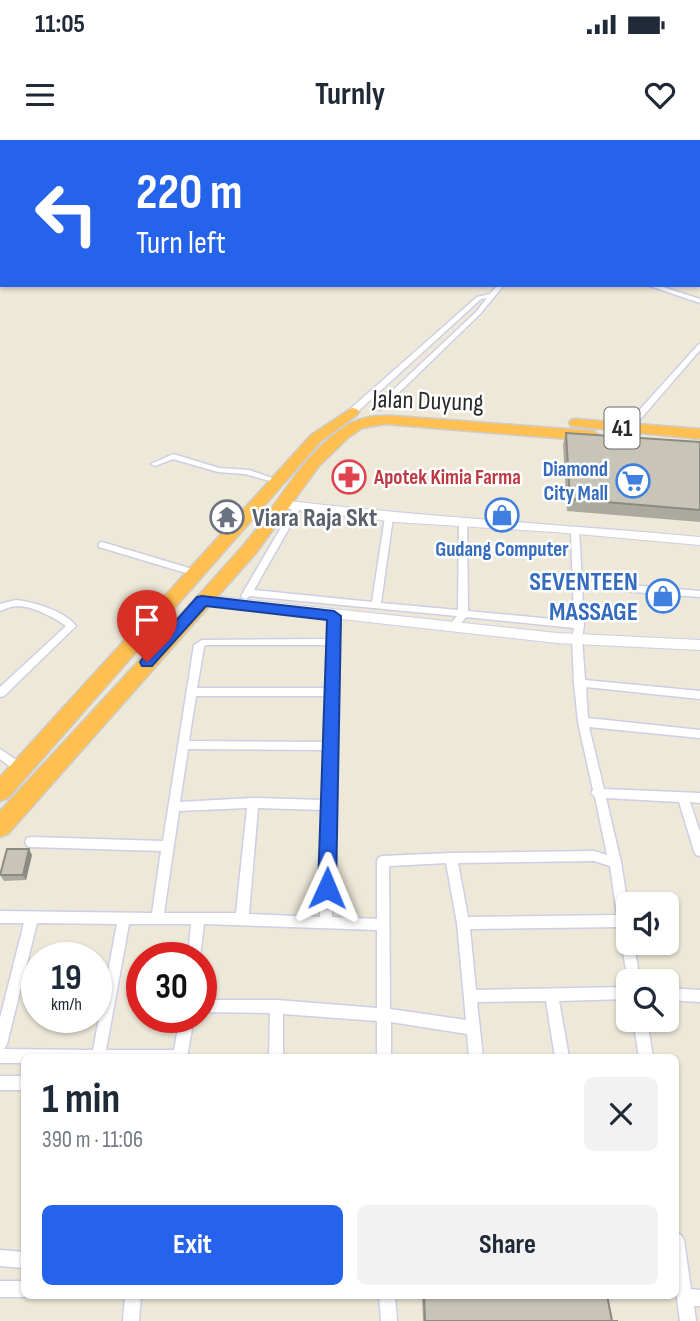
<!DOCTYPE html>
<html lang="en">
<head>
<meta charset="utf-8">
<style>
	:root { --surface:#fff; --page:#f2f2f3; --text:#1f2937; --muted:#747a83; --accent:#2563eb }
	body { margin:0; font-family:"Sofia Sans Condensed",sans-serif; background:var(--page); color:var(--text); height:100vh; display:flex; flex-direction:column; font-size:26px; white-space:nowrap }
	* { box-sizing:border-box; margin:0 }
	p { font-size:23px; color:var(--muted) }
	.icon { flex:none; width:38px; height:38px; fill:none; stroke:currentColor; stroke-width:2; stroke-linecap:round; stroke-linejoin:round }
	.map { position:relative; flex:1; overflow:hidden }
	.panel { position:absolute; left:21px; top:914px; width:658px; height:245px; display:flex; flex-direction:column; background:var(--surface); border-radius:10px; box-shadow:0 2px 5px #0004 }
	.panel>* { flex:none }
	.top-card { position:absolute; left:0px; top:0px; width:700px; height:147px; box-shadow:0 2px 5px #0004; background:#2563eb; color:#fff; overflow:hidden }
	.tools { position:absolute; left:616px; top:752px; display:grid; gap:14px }
	.tools a { display:grid; place-items:center; width:63px; height:63px; border-radius:10px; background:var(--surface); box-shadow:0 2px 5px #0004; font-size:35px }
	.speed { position:absolute; left:21px; top:802px; display:flex; gap:14px; font-size:35px; font-weight:700; text-align:center }
	.speed>* { display:grid; place-content:center; width:91px; height:91px; border-radius:50%; background:var(--surface); box-shadow:0 2px 5px #0004; line-height:1 }
	.speed small { font-size:18px; font-weight:400 }
	.speed .limit { border:10px solid #d22; background:#fff; color:#111 }
	.pin { position:absolute; display:grid; place-items:center; width:60px; height:60px; color:#fff; margin:-72px -30px; border-radius:50% 50% 50% 0; rotate:-45deg; box-shadow:0 0 7px #0007 }
	.pin .icon { rotate:45deg }
	.me { position:absolute; width:77px; margin:-38px; rotate:1deg; stroke-linejoin:round; filter:drop-shadow(0 0 5px #0008) }
	.turn { display:flex; align-items:center; gap:24px; height:147px; padding:0 21px; font-size:32px }
	.turn .icon { width:91px; height:91px; stroke-width:2.5 }
	.turn b { display:block; font-size:49px; line-height:60px }
	.round { display:grid; place-items:center; flex:none; width:74px; height:74px; border-radius:10px; background:var(--page) }
	.head { display:flex; align-items:center; justify-content:space-between; height:119px; padding:0 21px }
	h1 { font-size:42px; font-weight:700; line-height:52px }
	.action { display:flex; gap:14px; margin-top:auto; padding:14px 21px }
	.action a { flex:1; height:80px; border-radius:10px; background:var(--accent); color:#fff; font-size:28px; font-weight:700; line-height:80px; text-align:center }
	.action a+a { background:var(--page); color:var(--text) }
	.status { display:flex; justify-content:space-between; align-items:center; height:49px; padding:0 35px; background:var(--surface); direction:ltr }
	.status svg { height:19px; fill:currentColor }
	header { display:flex; justify-content:space-between; align-items:center; height:91px; padding:0 21px; background:var(--surface); font-size:32px; font-weight:700 }
	.map>svg:first-child { display:block }
	.lines { fill:none; stroke-linecap:round; stroke-linejoin:round }
	.street-casing { stroke:#cecee4; stroke-width:3 }
	.secondary-casing { stroke:#cecee4; stroke-width:2 }
	.highway-casing { stroke:#ccc; stroke-width:3 }
	.street { fill:#fff; fill-rule:evenodd }
	.secondary { fill:#fff; fill-rule:evenodd }
	.highway { fill:#ffc051; fill-rule:evenodd }
	.wall { fill:#aca99e }
	.shaded-wall { fill:#8c8a81 }
	.building { fill:#c8c5b8; stroke:#8c8a81; stroke-width:2 }
	.route { fill:#2563eb; stroke:#184099; stroke-width:2 }
	.labels { text-anchor:middle; stroke-width:5; stroke-linejoin:round; paint-order:stroke }
	.far-shop-label { font-size:21px; font-weight:bold; fill:#366cbe; stroke:#fff; text-anchor:end }
	.far-health-label { font-size:21px; font-weight:bold; fill:#be3a42; stroke:#fff; text-anchor:start }
	.shield { fill:#fff; stroke:#696969; stroke-width:2 }
	.shield-label { font-size:24px; font-weight:bold; fill:#292929 }
	.street-label { font-size:26px; fill:#292929; stroke:#fff }
	.worship-label { font-size:26px; font-weight:bold; fill:#5b616d; stroke:#fff; text-anchor:start }
	.shop-label { font-size:26px; font-weight:bold; fill:#366cbe; stroke:#fff; text-anchor:end }
</style>
</head>
<body>
<div class="status"><b>11:05</b><svg viewBox="0 0 49 12"><path d="M0 12V9h3v3zM5 12V6h3v6zM10 12V3h3v9zM15 12V0h3v12zM26 1h20v11H26zM47 4h2v5h-2z"/></svg></div>
<header><svg class="icon" aria-label="menu" viewBox="0 0 24 24"><path d="M4 6h16M4 12h16M4 18h16"/></svg>Turnly<svg class="icon" aria-label="heart" viewBox="0 0 24 24"><path d="M12 20l-8-8c-3-5 5-10 8-4 3-6 11-1 8 4z"/></svg></header>
<div class="map">
<svg width="700" height="1181" viewBox="0 0 700 1181">
	<rect width="100%" height="100%" fill="#ede8d8"/>
	<g class="lines">
		<defs>
			<path id="street" d="M41 0H45L44 2H40Z
				M87 0H91L90 2H86Z
				M256 0H260L261 2H257Z
				M481 0H486L485 2H480Z
				M697 2H700V4H698Z
				M0 70H2V74H0Z
				M698 81 700 82V86L698 85Z
				M498 145H504L480 174 381 270 374 268 476 172 487 158 481 159 355 274H349V270L477 157 490 154Z
				M647 145H657L700 159V163Z
				M700 204V210L631 290H625V286L698 205Z
				M173 314 219 328 249 330 281 341 277 343 245 334 218 332 173 319 155 326 151 324Z
				M297 364 301 367 254 450 372 462 385 377 389 374 393 377 381 463 458 470 459 383 463 380 467 383 468 471 574 481 571 391 575 388 579 391 582 441 700 451V457L582 448 584 485 582 498 585 540 700 551V559L586 547 588 578 700 590V598L589 587 604 649 700 653V663L690 662 700 692V716L696 715 694 711 679 662 606 658 621 722 628 767V803H634L640 842H628V844V842L619 787 470 789 476 850 628 847V859L559 861 569 917H555L546 861 477 862 483 917H469L467 894 391 882V917H377V881L283 874V917H269L270 873 201 872V860H277L377 868V790L204 784 200 817H188L191 784H129L106 910H174L180 877H194L187 917H24V923H0V878L24 783H0V771L152 773 161 711 31 707 27 706 25 702 27 698 31 697 163 701 194 505 202 500 329 499V476L334 473 339 476 332 777 377 779V721L379 717 383 716 451 713 594 711 607 715 595 657 591 653 593 650 578 582 574 543 572 498 574 488 466 477 457 488 454 489 449 486 457 476 250 456 246 459 243 458 241 456 293 367ZM206 505H328L327 548H197L204 507ZM196 556H327L325 602 189 601ZM188 609 325 610 324 660 253 658 180 662ZM247 668 236 773H164L179 671ZM258 668 323 670 320 777 249 774ZM594 721 610 726 617 775 468 777 458 723ZM446 723 457 783 466 880 390 869 389 726ZM37 783 117 784 93 910 4 909 7 904Z
				M102 402 199 431 200 433 196 436 99 407V403Z
				M16 460C34 462 65 471 76 486L4 556 0 557V547L66 486C54 477 32 466 17 466 11 466 6 469 0 471V464Z
				M0 609 25 626 26 629 25 632H17L0 619Z
				M667 848 700 850V862L667 860Z
				M633 880H647L653 917H639Z
				M0 936H24V950H0Z
				M676 1092 681 1095 684 1100 691 1149 700 1150V1166H694L696 1181H680L676 1151Z
				M0 1110 24 1112V1128L0 1126Z
				M0 1141H24V1155H29L24 1157H0Z
				M125 1155H141L139 1181H123Z
				M379 1155H395L397 1181H381Z"/>
			<path id="secondary" d="M280 360C420 377 560 384 700 397V405L555 392 396 382 276 367V361Z
				M202 455 557 493 700 500V510L557 503 197 463 195 460 197 457Z"/>
			<path id="highway" d="M352 268 357 269 359 272 357 275 321 301 8 658 0 661V637L311 295Z
				M395 276 593 291 601 296 593 301 385 284 362 288 349 297 319 326 256 413 8 694 0 697V671C80 584 162 497 241 408 275 370 297 321 340 290 357 277 374 275 395 276Z
				M576 279 700 289V299L571 286 569 283 571 280Z"/>
		</defs>
		<use href="#street" class="street-casing"/>
		<use href="#secondary" class="secondary-casing"/>
		<use href="#highway" class="highway-casing"/>
		<use href="#street" class="street"/>
		<use href="#secondary" class="secondary"/>
		<use href="#highway" class="highway"/>
	</g>
	<path class="wall" d="M566 293 700 302V382L567 371 563 305Z
		M32 715 26 740 4 741 0 735Z
		M422 1155H607L612 1181H618H423Z"/>
	<path class="shaded-wall" d="M29 709 32 715 26 740 23 735Z"/>
	<path class="building" d="M230 0H247L248 2H227Z
		M0 26H2V44L0 39Z
		M566 293 700 302V370L570 359Z
		M7 709H29L23 735H0Z
		M424 1155H607L612 1181H618H425Z"/>
	<path class="route" d="M202 456 334 471 341 476 336 748 333 754 327 756 320 754 318 748 327 480 206 466 152 526H142L140 522 142 519 197 457Z"/>
	<defs>
		<symbol id="pharmacy-ring" viewBox="-11 -11 22 22"><circle r="9.5" fill="#fff" stroke="#e0444e" stroke-width="1.5"/><path d="M-2-6h4v4h4v4h-4v4h-4v-4h-4v-4h4Z" fill="#e0444e"/></symbol>
		<symbol id="supermarket-ring" viewBox="-11 -11 22 22"><circle r="9.5" fill="#fff" stroke="#3f7fe0" stroke-width="1.5"/><path d="M-6-5.5h2.5l.6 2H6L4.5 2H-2.5L-4.4-4H-6ZM-1.5 3.2a1.3 1.3 0 1 0 .1 0ZM3 3.2a1.3 1.3 0 1 0 .1 0Z" fill="#3f7fe0"/></symbol>
		<symbol id="shop-ring" viewBox="-11 -11 22 22"><circle r="9.5" fill="#fff" stroke="#3f7fe0" stroke-width="1.5"/><path d="M-5-2.5h2.3a2.7 3.5 0 0 1 5.4 0H5L5.5 6h-11ZM-1.5-2.5h3a1.5 2.3 0 0 0-3 0Z" fill="#3f7fe0"/></symbol>
		<symbol id="temple-ring" viewBox="-11 -11 22 22"><circle r="9.5" fill="#fff" stroke="#6b7280" stroke-width="1.5"/><path d="M0-6L5-2H3V0L6.5 2.5H4V6H1.5V3h-3V6H-4V2.5H-6.5L-3 0V-2H-5Z" fill="#6b7280"/></symbol>
	</defs>
	<g fill-rule="evenodd">
		<use href="#pharmacy-ring" x="330" y="318" width="38" height="38"/>
		<use href="#supermarket-ring" x="614" y="322" width="38" height="38"/>
		<use href="#shop-ring" x="483" y="356" width="38" height="38"/>
		<use href="#temple-ring" x="208" y="358" width="38" height="38"/>
		<use href="#shop-ring" x="644" y="437" width="38" height="38"/>
	</g>
	<g class="labels">
		<g class="far-shop-label">
			<text x="608" y="336">Diamond<tspan x="608" dy="24">City Mall</tspan></text>
			<text x="502" y="416" text-anchor="middle">Gudang Computer</text>
		</g>
		<g class="far-health-label">
			<text x="374" y="344">Apotek Kimia Farma</text>
		</g>
		<rect class="shield" x="604.5" y="267.5" width="35" height="41" rx="5"/>
		<g class="shield-label">
			<text x="622" y="296">41</text>
		</g>
		<g class="street-label">
			<text transform="translate(428 260) rotate(2)" y="9">Jalan Duyung</text>
		</g>
		<g class="worship-label">
			<text x="252" y="386">Viara Raja Skt</text>
		</g>
		<g class="shop-label">
			<text x="638" y="450">SEVENTEEN<tspan x="638" dy="30">MASSAGE</tspan></text>
		</g>
	</g>
</svg>
<div class="tools">
<a><svg class="icon" aria-label="sound" viewBox="0 0 24 24"><path d="M4 9h4l5-4v14l-5-4H4zM17 9q2 3 0 6"/></svg></a>
<a><svg class="icon" aria-label="search" viewBox="0 0 24 24"><circle cx="10" cy="10" r="6"/><path d="M15 15l6 6"/></svg></a>
</div>
<div class="speed"><div>19<small>km/h</small></div><div class="limit">30</div></div>
<div class="pin" style="left:147px;top:522px;background:#d93025"><svg class="icon" aria-label="arrive" viewBox="0 0 24 24"><path d="M6 21V4h12l-3 4 3 4H6"/></svg></div>
<svg class="me" style="left:327px;top:748px" viewBox="-20 -20 40 40"><path d="M0-17L14 15 0 8-14 15z" fill="#2563eb" stroke="#fff" stroke-width="4"/></svg>
<div class="top-card">
<div class="turn"><svg class="icon" aria-label="left" viewBox="0 0 24 24"><path d="M17 20v-9H6M10 6l-5 5 5 5"/></svg><div><b>220 m</b>Turn left</div></div>
</div>
<section class="panel">
<div class="head"><div><h1>1 min</h1><p>390 m · 11:06</p></div><a class="round"><svg class="icon" aria-label="close" viewBox="0 0 24 24"><path d="M6 6l12 12M18 6L6 18"/></svg></a></div>
<div class="action"><a>Exit</a><a>Share</a></div>
</section>
</div>
</body>
</html>
